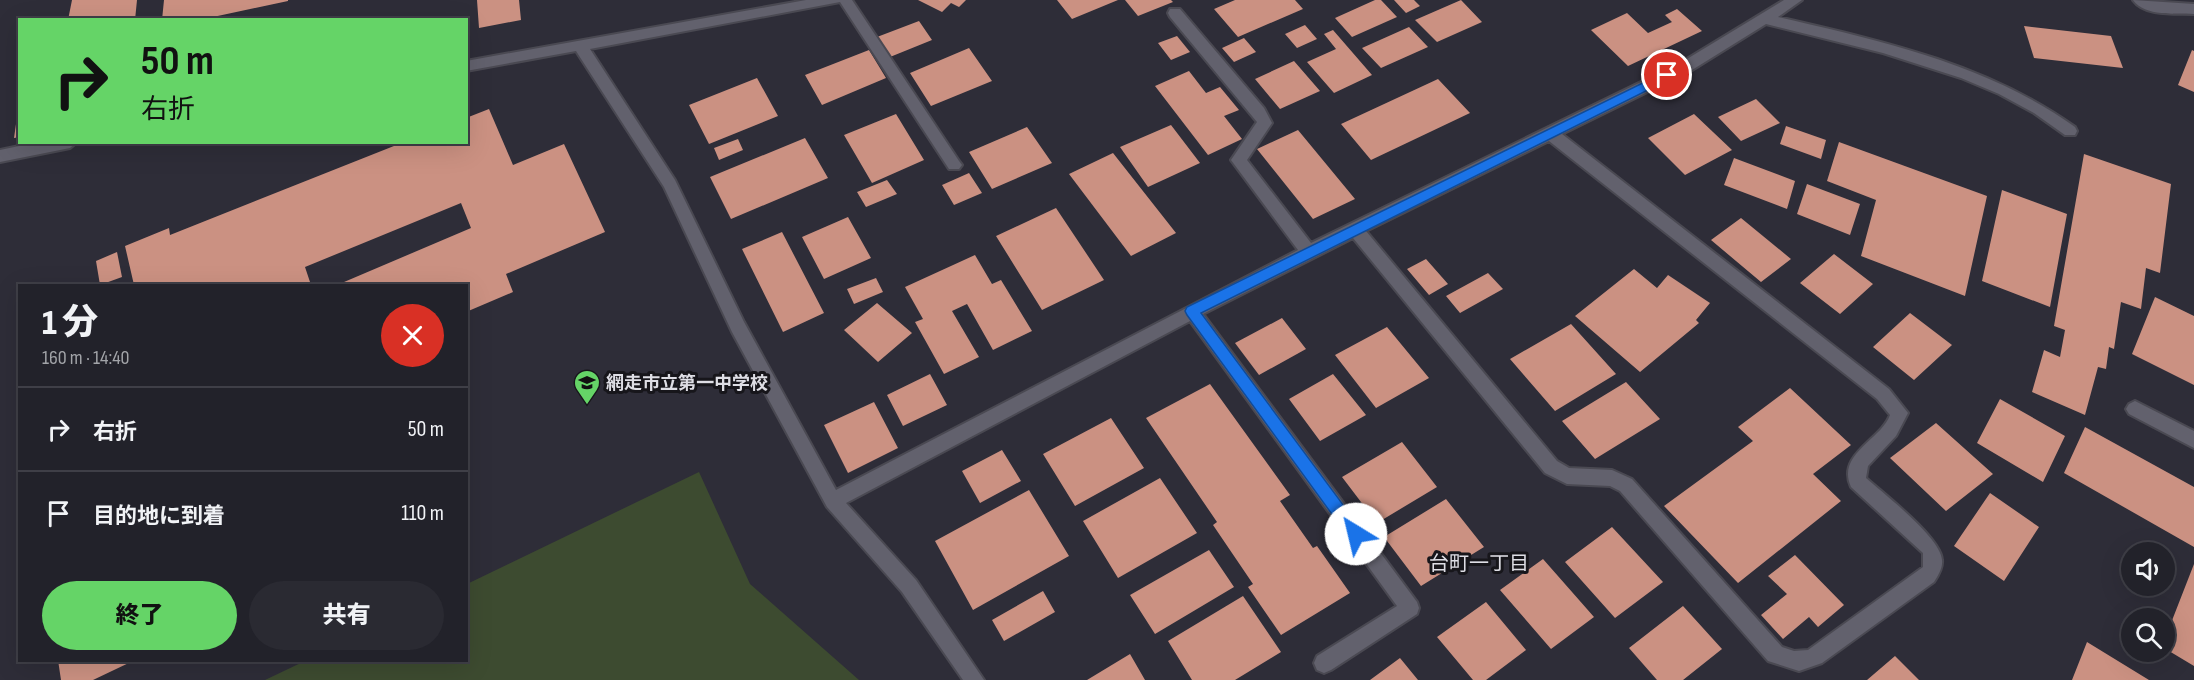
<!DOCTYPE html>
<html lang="ja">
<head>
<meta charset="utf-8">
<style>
	:root { --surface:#22222a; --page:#2a2a32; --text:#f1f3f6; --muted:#a2a4a8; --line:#3f3f47; --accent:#65d467 }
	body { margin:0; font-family:"Sofia Sans Condensed","Noto Sans JP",sans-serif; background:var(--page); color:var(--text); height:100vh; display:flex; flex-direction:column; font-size:22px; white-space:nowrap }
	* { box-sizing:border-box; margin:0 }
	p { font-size:20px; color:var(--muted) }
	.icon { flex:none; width:33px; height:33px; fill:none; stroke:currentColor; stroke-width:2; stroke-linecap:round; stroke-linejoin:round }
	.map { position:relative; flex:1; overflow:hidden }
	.sheet { position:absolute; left:18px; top:284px; width:450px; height:378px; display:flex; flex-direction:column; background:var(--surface); border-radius:0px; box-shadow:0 6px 24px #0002,0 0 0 2px var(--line) }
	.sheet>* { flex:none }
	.banner { position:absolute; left:18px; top:18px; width:450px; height:126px; border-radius:0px; box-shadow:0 6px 24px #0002,0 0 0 2px var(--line); background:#65d467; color:#111; overflow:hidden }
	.buttons { position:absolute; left:2121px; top:542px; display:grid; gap:12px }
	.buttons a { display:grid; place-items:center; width:54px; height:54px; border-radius:50%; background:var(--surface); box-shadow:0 6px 24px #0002,0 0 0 2px var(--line); font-size:30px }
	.pin { position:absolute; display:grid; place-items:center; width:51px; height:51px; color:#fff; margin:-26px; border:3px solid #fff; border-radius:50%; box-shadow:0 2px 6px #0007 }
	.me { position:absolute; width:66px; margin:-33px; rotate:324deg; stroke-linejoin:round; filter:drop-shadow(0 0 4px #0008) }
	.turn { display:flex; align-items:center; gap:21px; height:126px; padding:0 24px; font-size:27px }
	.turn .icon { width:78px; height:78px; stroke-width:2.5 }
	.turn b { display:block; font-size:42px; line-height:51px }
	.round { display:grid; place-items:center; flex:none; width:63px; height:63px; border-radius:32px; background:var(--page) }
	.headline { display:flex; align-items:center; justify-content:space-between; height:102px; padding:0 24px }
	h1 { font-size:36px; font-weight:800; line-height:45px }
	.button { display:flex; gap:12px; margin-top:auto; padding:12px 24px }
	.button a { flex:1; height:69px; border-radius:36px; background:var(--accent); color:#111; font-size:24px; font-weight:800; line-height:69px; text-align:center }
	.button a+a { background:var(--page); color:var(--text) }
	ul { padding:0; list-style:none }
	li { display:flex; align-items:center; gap:18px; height:84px; padding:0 24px; border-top:2px solid var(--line) }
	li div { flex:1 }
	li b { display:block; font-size:22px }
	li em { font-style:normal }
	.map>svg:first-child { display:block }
	.green { fill:#3d4b30 }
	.building { fill:#cb9182 }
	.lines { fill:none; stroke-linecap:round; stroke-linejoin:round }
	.minor-casing { stroke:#4a4952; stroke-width:4 }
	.minor { fill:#62616d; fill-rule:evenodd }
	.route { fill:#1a73e8; stroke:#114b97; stroke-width:1.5 }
	.labels { text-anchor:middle; stroke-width:6; stroke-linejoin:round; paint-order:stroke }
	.poi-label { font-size:18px; font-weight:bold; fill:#dedee5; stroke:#17161b; text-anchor:start }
	.neighbourhood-label { font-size:20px; fill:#dedee5; stroke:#17161b }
</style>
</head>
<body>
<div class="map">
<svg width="2194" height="680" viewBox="0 0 2194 680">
	<rect width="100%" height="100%" fill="#2e2d38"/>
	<path class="green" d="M699 472 750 584 859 680H265L307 660H466L467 584Z"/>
	<path class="building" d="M72 0H137L135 20H68Z
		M164 0H288V1L199 20H162Z
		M477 0H519L521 20 479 28Z
		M918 0H966L959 7 951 3 942 12Z
		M1057 0H1118L1072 19Z
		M1125 0H1171L1173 2 1138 16Z
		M1235 0H1295L1303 9 1238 37 1214 9Z
		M1375 0H1381L1397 17 1352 37 1335 18Z
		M1394 0H1414L1420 6 1406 13Z
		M1461 0 1482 22 1437 42 1415 20Z
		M1677 9 1702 31 1628 66 1591 30 1627 13 1648 33 1672 22 1665 15Z
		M919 21 932 40 890 57 877 37Z
		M1305 25 1317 39 1297 48 1285 34Z
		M2024 26 2111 36 2123 68 2034 58Z
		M1409 27 1428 47 1381 68 1362 48Z
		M1333 30 1372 75 1334 93 1307 62 1336 49 1324 34Z
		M1177 36 1190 52 1171 60 1158 43Z
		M1244 38 1256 52 1234 62 1222 48Z
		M969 48 992 81 931 106 910 73Z
		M869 50 886 78 822 105 805 75Z
		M2192 50 2194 51V92L2178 85Z
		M1294 61 1320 91 1280 109 1255 79Z
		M1189 71 1206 93 1220 87 1239 110 1224 116 1242 139 1208 155 1155 86Z
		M757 78 778 116 709 144 689 105Z
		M1438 79 1470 113 1371 160 1341 124Z
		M1756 99 1780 123 1741 141 1718 117Z
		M489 109 513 165 564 144 605 232 506 274 513 292 466 312V285H337L471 228 461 203 305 267 311 285H134L125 246 169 228 170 235 404 142H466V118Z
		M18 110 20 137 14 138Z
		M896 114 924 160 872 183 844 135Z
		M1694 114 1732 150 1685 175 1648 138Z
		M1171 125 1200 163 1148 187 1120 147Z
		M1786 126 1826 140 1821 159 1780 144Z
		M1027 127 1052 163 992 189 969 152Z
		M1298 130 1355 199 1313 219 1257 149Z
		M805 138 828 178 731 219 710 177Z
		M738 139 743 150 719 160 714 148Z
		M1839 142 1987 196 1965 296 1861 256 1876 200 1827 181Z
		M1113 153 1176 233 1131 256 1069 174Z
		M2084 154 2171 184 2160 273 2146 268 2141 309 2121 302 2114 349 2109 347 2106 369 2098 367 2085 415 2032 392 2044 350 2060 357 2065 330 2054 326Z
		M1734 158 1795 181 1787 209 1724 185Z
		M969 173 982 193 954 205 942 185Z
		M887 180 897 194 866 207 857 192Z
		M1807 184 1860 204 1850 235 1797 214Z
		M2002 190 2067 214 2050 307 1982 281Z
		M1056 208 1104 280 1042 310 996 236Z
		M848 217 871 258 824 279 802 237Z
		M1741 218 1791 259 1761 282 1711 240Z
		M782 232 824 313 783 332 742 249Z
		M117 252 122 277 100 285 96 261Z
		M1834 254 1873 284 1840 314 1800 283Z
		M975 255 992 284 1001 280 1032 331 993 350 967 304 952 311 979 357 944 374 915 322 923 319 905 287Z
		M1426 259 1448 284 1429 295 1407 269Z
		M1634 269 1657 288 1668 275 1710 303 1696 320 1699 323 1640 372 1575 316Z
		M1488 273 1503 289 1460 313 1446 296Z
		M876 278 883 292 854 304 847 289Z
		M2155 297 2194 316V385L2132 354Z
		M877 303 912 333 878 362 844 330Z
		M1910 313 1952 345 1914 380 1873 347Z
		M1282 318 1306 349 1259 375 1235 343Z
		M1571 324 1616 374 1555 411 1510 359Z
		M1387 327 1429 378 1376 408 1335 355Z
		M930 374 947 405 903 426 887 395Z
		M1333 374 1366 415 1320 441 1289 399Z
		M1626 382 1660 419 1595 459 1562 421Z
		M1210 384 1290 495 1280 501 1313 548 1317 546 1350 593 1281 635 1248 587 1253 584 1213 525 1217 522 1146 418Z
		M1790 388 1851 445 1813 474 1841 501 1738 583 1664 506 1753 441 1738 427Z
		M2000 399 2065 436 2043 482 1977 443Z
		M874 402 898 448 848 473 824 425Z
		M1111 418 1144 468 1075 506 1043 454Z
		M1936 423 1993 474 1946 511 1890 458Z
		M2085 427 2194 487V547L2064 473Z
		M1402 442 1437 487 1377 523 1342 477Z
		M1002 450 1021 481 980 503 962 471Z
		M1160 478 1197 533 1118 578 1083 521Z
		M1029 490 1069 556 973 610 935 541Z
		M1990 493 2039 527 2004 581 1954 546Z
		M1446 499 1484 547 1421 586 1384 537Z
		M1612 527 1663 582 1615 618 1565 562Z
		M1209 550 1234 587 1155 634 1130 595Z
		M1795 555 1844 605 1818 627 1809 617 1783 639 1761 615 1787 594 1768 576Z
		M1543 559 1594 617 1551 649 1500 590Z
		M2194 564V666L2164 648V641Z
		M1043 591 1055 612 1004 641 992 620Z
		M1243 596 1281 652 1235 680H1192L1168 641Z
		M1486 602 1526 650 1486 680H1473L1437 637Z
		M1683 606 1722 649 1683 680H1657L1629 648Z
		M2087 642 2149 680H2072Z
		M1130 654 1145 680H1087Z
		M1895 656 1919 680H1867Z
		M1400 658 1418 680H1370Z
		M58 660H135L93 680H61Z"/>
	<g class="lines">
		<defs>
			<path id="minor" d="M806 0H852L959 161 962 165 959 169H949L840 2 590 49 675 180 744 322 836 490 1298 250 1231 160 1257 122 1170 17 1168 13 1170 9H1180L1264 108 1272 123 1247 160 1311 243 1682 62 1784 0H1802L1778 17C1882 41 1987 64 2075 127L2077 131 2075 135H2065L2034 113 1999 94 1961 78 1883 53 1766 24 1692 70 1562 134 1889 389 1908 413 1896 436 1868 466 1866 478C1884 494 1941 538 1942 560 1943 568 1938 576 1934 582L1822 663 1799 671 1768 661 1620 491 1610 486 1567 484 1545 473 1353 238 1203 314 1417 602 1419 608 1417 614 1331 670 1324 673 1317 670 1314 663 1317 656 1397 606 1190 321 846 503 916 580 984 680H963L902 592 827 507 732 332 664 187 576 51 466 71V61ZM1549 141 1877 399 1890 415C1881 440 1836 454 1851 487L1923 553V567L1808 650 1794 651 1782 647 1632 479 1612 470 1569 468 1557 461 1366 231Z
				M2133 0 2194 4V14C2176 13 2145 17 2133 0Z
				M38 142H77L70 148 0 162V150Z
				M2135 401 2194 431V448L2129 414 2126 409 2129 404Z"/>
		</defs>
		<use href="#minor" class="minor-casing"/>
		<use href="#minor" class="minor"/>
	</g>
	<path class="route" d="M1667 71 1672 72V78L1201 313 1361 529 1363 534 1361 539 1356 541 1350 539 1187 315 1185 311 1187 307Z"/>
	<defs>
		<symbol id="school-pin" viewBox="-11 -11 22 30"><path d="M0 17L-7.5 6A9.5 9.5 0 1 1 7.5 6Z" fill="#65d467" stroke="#17161b"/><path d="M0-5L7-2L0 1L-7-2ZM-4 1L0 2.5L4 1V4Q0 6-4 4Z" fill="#111"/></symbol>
	</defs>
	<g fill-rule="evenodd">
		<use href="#school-pin" x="572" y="368" width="30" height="40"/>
	</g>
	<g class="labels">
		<g class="poi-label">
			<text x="606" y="389">網走市立第一中学校</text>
		</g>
		<g class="neighbourhood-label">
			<text x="1479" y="570">台町一丁目</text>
		</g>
	</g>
</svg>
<div class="buttons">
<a><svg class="icon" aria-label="sound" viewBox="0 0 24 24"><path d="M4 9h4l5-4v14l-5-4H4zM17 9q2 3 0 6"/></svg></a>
<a><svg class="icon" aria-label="search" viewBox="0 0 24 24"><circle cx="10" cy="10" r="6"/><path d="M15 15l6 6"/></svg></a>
</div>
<div class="pin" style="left:1667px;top:75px;background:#d93025"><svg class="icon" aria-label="arrive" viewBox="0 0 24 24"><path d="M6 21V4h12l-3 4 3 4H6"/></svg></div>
<svg class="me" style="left:1356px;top:534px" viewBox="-20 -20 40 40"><circle r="19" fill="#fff"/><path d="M0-13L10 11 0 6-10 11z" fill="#1a73e8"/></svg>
<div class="banner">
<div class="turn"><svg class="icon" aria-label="right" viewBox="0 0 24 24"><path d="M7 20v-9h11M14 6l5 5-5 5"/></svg><div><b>50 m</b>右折</div></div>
</div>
<section class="sheet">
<div class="headline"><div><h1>1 分</h1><p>160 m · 14:40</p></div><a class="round" style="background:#d93025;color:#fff"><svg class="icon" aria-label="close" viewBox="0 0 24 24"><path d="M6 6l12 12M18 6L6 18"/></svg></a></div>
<ul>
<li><svg class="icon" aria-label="right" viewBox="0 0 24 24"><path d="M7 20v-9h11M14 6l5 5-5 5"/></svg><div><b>右折</b></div><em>50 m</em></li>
<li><svg class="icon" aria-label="arrive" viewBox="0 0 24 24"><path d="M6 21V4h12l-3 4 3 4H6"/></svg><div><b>目的地に到着</b></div><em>110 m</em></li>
</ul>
<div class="button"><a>終了</a><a>共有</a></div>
</section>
</div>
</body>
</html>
